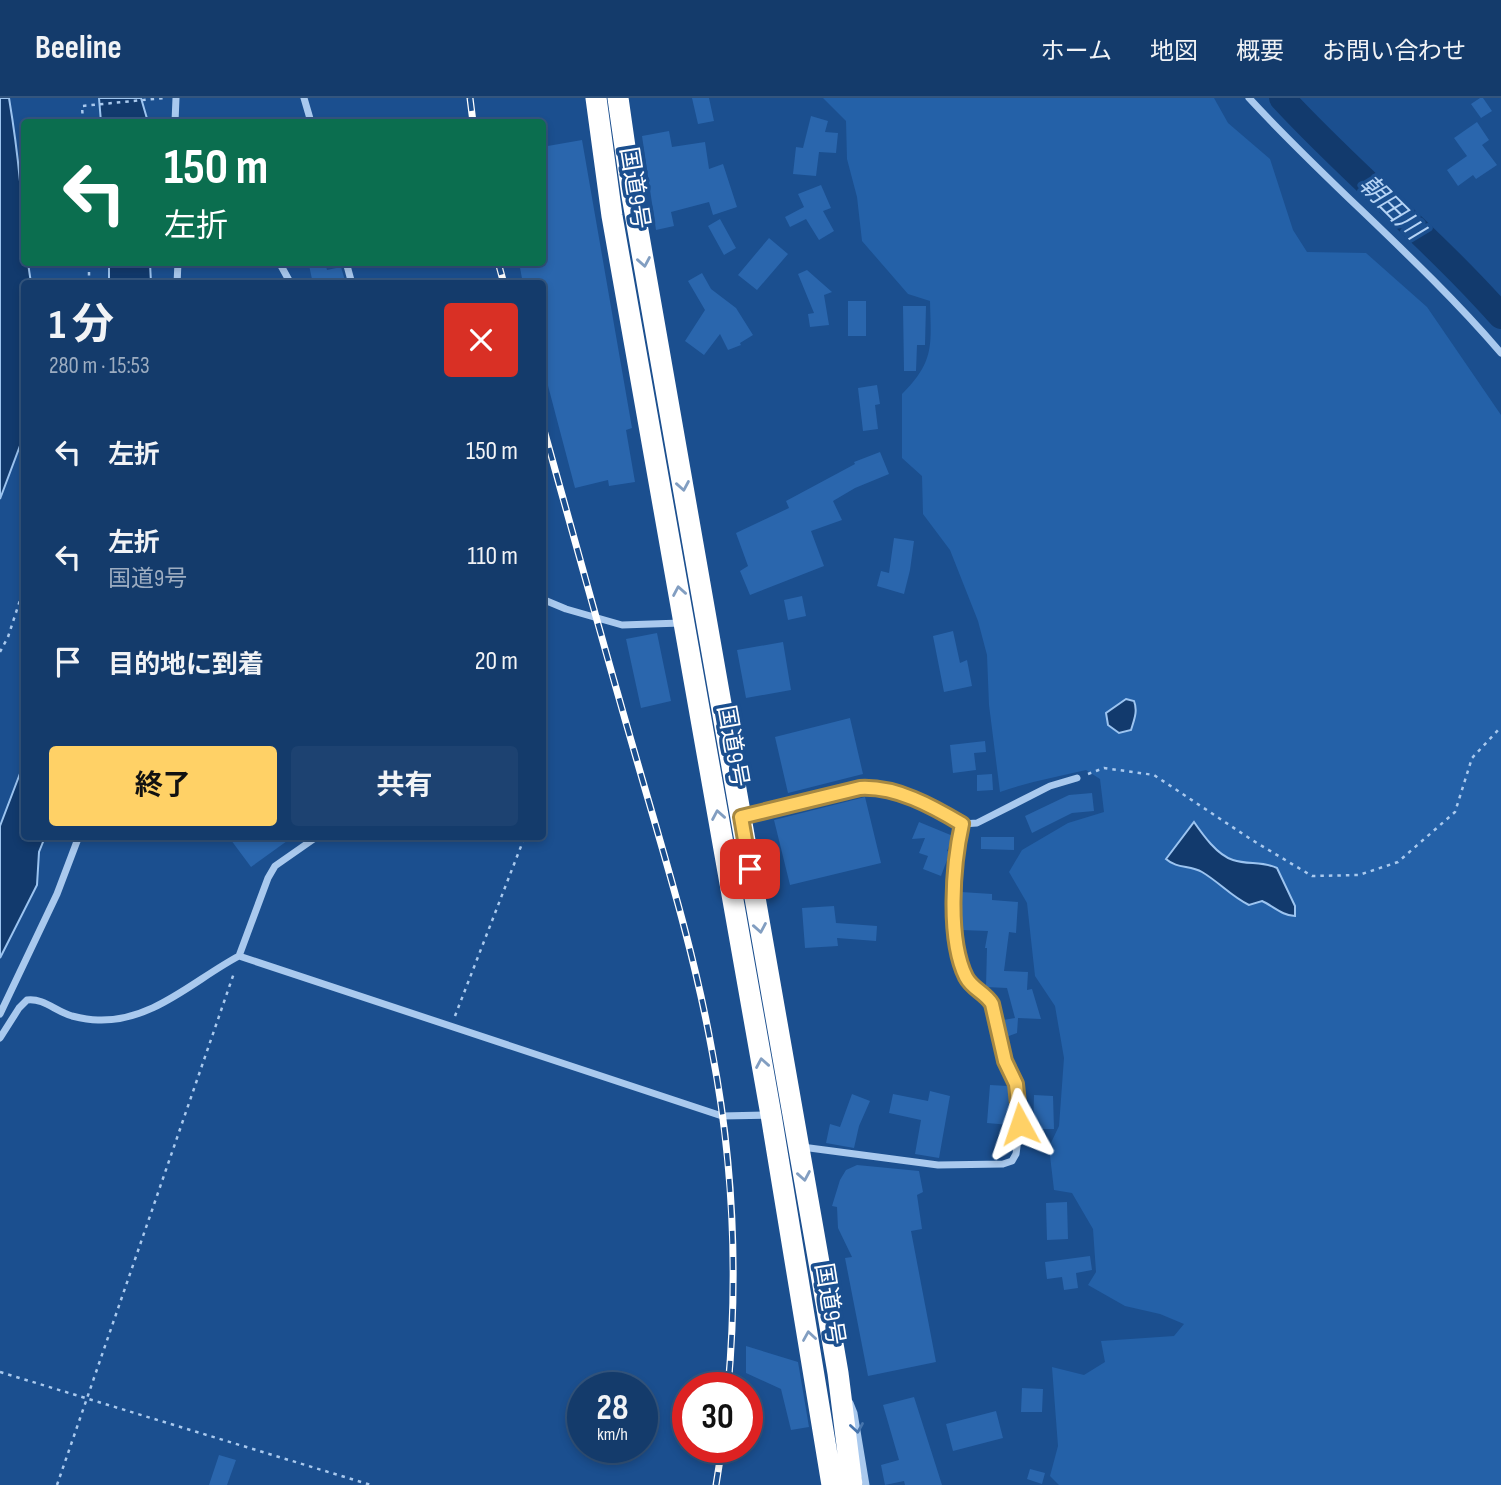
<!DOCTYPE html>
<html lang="ja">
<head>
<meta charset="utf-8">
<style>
	:root { --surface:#143b6b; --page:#1d4271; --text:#f1f3f6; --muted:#9dadc1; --line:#33557e; --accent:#ffd166 }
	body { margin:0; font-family:"Sofia Sans Condensed","Noto Sans JP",sans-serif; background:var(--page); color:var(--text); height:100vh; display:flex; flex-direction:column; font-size:26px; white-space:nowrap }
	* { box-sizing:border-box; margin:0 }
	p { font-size:23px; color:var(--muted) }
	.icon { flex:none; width:38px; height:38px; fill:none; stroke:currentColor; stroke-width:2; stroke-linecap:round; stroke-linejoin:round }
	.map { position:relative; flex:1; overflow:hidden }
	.drawer { position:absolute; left:21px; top:182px; width:525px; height:560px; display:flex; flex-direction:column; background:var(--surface); border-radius:7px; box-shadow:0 4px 10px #0003,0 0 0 2px var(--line) }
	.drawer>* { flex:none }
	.banner { position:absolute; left:21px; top:21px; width:525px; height:147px; border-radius:7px; box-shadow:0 4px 10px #0003,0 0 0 2px var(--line); background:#0b6e4f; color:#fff; overflow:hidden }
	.speed { position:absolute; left:567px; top:1274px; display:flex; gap:14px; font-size:35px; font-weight:700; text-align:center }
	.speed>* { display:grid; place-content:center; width:91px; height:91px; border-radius:50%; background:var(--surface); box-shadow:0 4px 10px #0003,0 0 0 2px var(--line); line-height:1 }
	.speed small { font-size:18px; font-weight:400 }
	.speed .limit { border:10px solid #d22; background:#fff; color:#111 }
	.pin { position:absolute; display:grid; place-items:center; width:60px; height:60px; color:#fff; margin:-30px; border-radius:14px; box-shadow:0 4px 10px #0006 }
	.me { position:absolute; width:77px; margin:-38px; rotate:355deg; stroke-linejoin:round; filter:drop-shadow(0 0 5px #0008) }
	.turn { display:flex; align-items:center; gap:24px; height:147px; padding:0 28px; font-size:32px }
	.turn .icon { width:91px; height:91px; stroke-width:2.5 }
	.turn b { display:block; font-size:49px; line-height:60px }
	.round { display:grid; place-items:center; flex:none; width:74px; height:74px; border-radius:7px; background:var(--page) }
	.overview { display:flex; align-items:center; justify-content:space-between; height:119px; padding:0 28px }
	h1 { font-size:42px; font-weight:700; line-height:52px }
	.cta { display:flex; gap:14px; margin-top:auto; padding:14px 28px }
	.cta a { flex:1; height:80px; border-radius:7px; background:var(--accent); color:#111; font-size:28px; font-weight:700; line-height:80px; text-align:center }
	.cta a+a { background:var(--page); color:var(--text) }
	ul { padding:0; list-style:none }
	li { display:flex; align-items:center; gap:21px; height:105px; padding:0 28px }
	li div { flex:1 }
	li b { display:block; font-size:26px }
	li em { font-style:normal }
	header { display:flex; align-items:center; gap:42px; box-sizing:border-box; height:98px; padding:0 35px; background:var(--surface); border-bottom:2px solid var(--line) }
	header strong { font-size:33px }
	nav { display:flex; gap:38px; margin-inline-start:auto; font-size:24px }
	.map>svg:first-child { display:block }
	.green { fill:#2461a8 }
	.water { fill:#123a6d; stroke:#9cc4f0; stroke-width:2 }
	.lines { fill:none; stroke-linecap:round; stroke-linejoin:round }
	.river { stroke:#123a6d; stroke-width:26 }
	.building { fill:#2a66ad }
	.path { stroke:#a9c9ee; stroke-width:2.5; stroke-dasharray:3.5 5; stroke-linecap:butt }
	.street { stroke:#a9c9ee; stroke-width:7 }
	.highway { stroke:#fff; stroke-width:21 }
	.rail-casing { stroke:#fff; stroke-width:7 }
	.rail { stroke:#1b4f8f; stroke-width:4.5; stroke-dasharray:13; stroke-linecap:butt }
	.oneway { stroke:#829ec1 }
	.oneway2 { stroke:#4674ac }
	.route-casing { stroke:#a68842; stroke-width:18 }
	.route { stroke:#ffd166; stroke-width:12 }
	.labels { text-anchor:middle; stroke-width:7; stroke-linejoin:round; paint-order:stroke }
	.street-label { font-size:24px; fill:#fff; stroke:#1b4f8f }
	.water-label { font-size:26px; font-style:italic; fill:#b5d3f5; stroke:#1b4f8f }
</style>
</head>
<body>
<header>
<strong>Beeline</strong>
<nav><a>ホーム</a><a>地図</a><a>概要</a><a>お問い合わせ</a></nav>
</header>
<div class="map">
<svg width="1501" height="1387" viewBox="0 0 1501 1387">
	<rect width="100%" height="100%" fill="#1b4f8f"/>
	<path class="green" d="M823 0H1214L1228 25 1270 61 1293 132 1307 154 1366 155 1427 209 1501 317V1387H1059L1050 1378 1058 1348 1052 1269 1084 1277 1105 1264 1101 1243 1174 1238 1184 1226 1160 1216 1125 1208 1088 1187 1096 1174 1093 1131 1072 1095 1054 1092 1049 1049 1059 1028 1064 960 1055 908 1035 878 1027 805 1009 774 1022 752 1068 725 1104 714 1100 681 1086 672C1057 679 1028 684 1000 694L989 607 987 557 978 523 950 452 923 416 922 378 902 360V296C935 263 931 247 930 203L908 196 862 143 857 99 847 61 846 23Z"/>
	<path class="water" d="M0 0H9C18 54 24 109 24 164L28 165 31 185 24 186V308L21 345 0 401Z
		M99 0H141L148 24H101Z
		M109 165H150L151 185H109Z
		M1126 601 1134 603C1138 613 1134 622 1131 632L1119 635 1108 627 1106 615Z
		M24 665V738L45 739 39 754 37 787 0 860V728Z
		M1194 724C1203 737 1217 757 1233 762 1248 767 1262 763 1277 770L1295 808V818C1283 818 1273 808 1262 803L1249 807C1232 799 1219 784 1202 774 1190 767 1177 771 1166 761Z"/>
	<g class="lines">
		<path class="river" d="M1282 0C1352 76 1433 141 1501 218"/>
	</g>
	<path class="building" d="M692 0H709L714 23 698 26Z
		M1480 0H1483L1492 13 1481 20 1471 6Z
		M811 18 828 23 825 34 838 35 836 55 819 54 816 78 793 76 796 49 803 50Z
		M1477 24 1489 42 1482 47 1497 67 1476 81 1473 77 1458 88 1447 72 1467 58 1454 40Z
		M669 33 672 49 705 44 709 71 723 66 737 109 713 117 709 104 671 114 674 128 656 132 642 38Z
		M582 42 632 330 626 332 635 384 609 388 608 382 575 390 542 265V186H523L519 164H542V49Z
		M821 87 831 110 823 113 834 133 819 142 806 121 790 129 785 119 804 109 798 96Z
		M720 121 736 150 724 157 708 128Z
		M769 140 788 156 757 192 738 177Z
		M318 164H325L327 172 341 169 346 186H313L309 167Z
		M807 172 832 194 824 197 829 227 810 229 808 216 814 215 798 176Z
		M702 175 711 191 736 210 753 237 740 245 741 247 728 252 720 236 704 257 685 243 705 212 688 183Z
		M848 203H866V238H848Z
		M903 208H926L925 247H917L916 273H904Z
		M877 287 880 306 875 307 878 331 863 333 858 290Z
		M880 354 889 376 855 390 833 403 842 422 811 433 824 468 750 497 740 473 748 468 736 435 789 410 786 403 855 366 854 364Z
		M894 440 914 443 910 472 904 496 877 488 881 473 889 475Z
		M802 498 806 518 788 522 784 502Z
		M953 533 960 565 967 562 972 588 944 594 933 538Z
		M657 535 671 603 641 610 626 541Z
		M783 544 791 592 746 600 737 552Z
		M850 620 863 676 788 695 775 639Z
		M985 643 986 654 974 655 976 672 953 675 950 647Z
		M992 676 993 692 977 693V677Z
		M1092 695 1094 713 1072 715 1032 735 1025 718 1069 697Z
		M865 699 881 765 790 787 774 722Z
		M919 724 953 738 947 753 950 754 941 778 923 771 928 758 919 755 925 740 912 741Z
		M228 738H294L251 769Z
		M981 739H1014V752L981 751Z
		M961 794 992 796V802L1018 804 1016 835 1009 834 1004 873 1028 874 1027 892 1032 891 1041 921 1018 920 1017 935 1006 939 1004 930 1003 922 1015 920 1007 890 986 889 987 850H985L988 833 962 832Z
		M834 808 836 825 877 828 876 843 837 840 838 848 805 850 802 810Z
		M990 987 1008 988 1012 997 1010 1027 987 1025Z
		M930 993 950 998 939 1060 915 1056 921 1022 889 1015 893 996 928 1003Z
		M852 996 870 1003 859 1028 854 1050 826 1045 830 1026 840 1029Z
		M1034 997 1053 998 1054 1031H1033Z
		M857 1067 919 1073 923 1094 917 1097 922 1131 911 1133 936 1264 868 1278 845 1160 852 1159 838 1130 837 1109 832 1108 840 1082 846 1072Z
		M1067 1104 1068 1141 1047 1142 1046 1105Z
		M1090 1158 1092 1172 1076 1175 1078 1190 1064 1192 1062 1179 1047 1181 1045 1164Z
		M746 1248 798 1264 809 1329 791 1332 781 1291 746 1275Z
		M1022 1290 1043 1291 1042 1314H1021Z
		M914 1299 942 1387H905L904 1383 885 1387 881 1367 899 1362 883 1307Z
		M996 1313 1003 1340 953 1353 946 1326Z
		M219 1357 236 1362 227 1387H209Z
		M1030 1371 1045 1375 1042 1386 1027 1381Z"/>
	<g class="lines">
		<path class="path" d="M83 24 82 8 164 0
			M89 186V164
			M0 554 8 539 24 490
			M1088 676 1104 670 1154 677 1252 742 1312 778 1359 777 1398 764 1455 714 1472 660 1501 629
			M455 918 525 738
			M0 1274 371 1387
			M57 1387 234 875"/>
		<path class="street" d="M304 0 311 24
			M1249 0C1330 88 1423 164 1501 255
			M175 24 176 0
			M279 164 291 186
			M346 164 352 186
			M177 186 178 164
			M542 501 566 511 622 527 681 525
			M742 718 860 690 877 689 896 693 962 726 977 725 1050 688 1077 680
			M239 858 268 780 275 768 318 738
			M0 916 57 796 79 738
			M0 940 19 910 27 902C44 900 55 913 72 918 80 920 90 922 98 922 153 924 195 881 239 858L722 1018 770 1017
			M802 1049 938 1067 1003 1066 1012 1063 1016 1056 1020 1026 1018 996 1005 963 992 906C986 895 972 891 966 879 947 841 953 767 962 726
			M850 1305 854 1315 866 1387"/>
		<path class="highway" d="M596 0 612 118 771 1017 832 1387
			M618 0 632 98 821 1176 838 1275 852 1387"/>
		<defs>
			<path id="rail" d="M470 0 473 24
				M498 164 504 186
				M542 325C573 435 603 546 635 656 663 754 694 852 712 953 733 1062 738 1179 728 1290
				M716 1387 722 1349"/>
		</defs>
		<use href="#rail" class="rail-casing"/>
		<use href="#rail" class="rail"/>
	</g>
	<defs><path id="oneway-chevron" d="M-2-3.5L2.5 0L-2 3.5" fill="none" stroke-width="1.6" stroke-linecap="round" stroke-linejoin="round" transform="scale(1.75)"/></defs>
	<g class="oneway">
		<use href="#oneway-chevron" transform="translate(644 164) rotate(80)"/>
		<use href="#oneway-chevron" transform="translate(683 388) rotate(80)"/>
		<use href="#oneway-chevron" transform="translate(679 493) rotate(-100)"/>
		<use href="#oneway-chevron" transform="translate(718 717) rotate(-100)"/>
		<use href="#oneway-chevron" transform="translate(760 830) rotate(80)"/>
		<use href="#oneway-chevron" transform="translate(762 965) rotate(-100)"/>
		<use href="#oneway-chevron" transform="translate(804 1078) rotate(80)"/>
		<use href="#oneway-chevron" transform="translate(809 1238) rotate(-99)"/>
	</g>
	<use class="oneway2" href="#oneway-chevron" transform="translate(857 1330) rotate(81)"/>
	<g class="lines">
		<defs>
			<path id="route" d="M750 771 741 719 860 690C896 688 932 708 962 726 953 766 947 841 966 879 972 891 986 895 992 906L1005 963 1016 986 1020 1026"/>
		</defs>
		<use href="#route" class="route-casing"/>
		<use href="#route" class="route"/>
	</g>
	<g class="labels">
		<g class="street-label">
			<text transform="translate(635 90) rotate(81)" y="8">国道9号</text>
			<text transform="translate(733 648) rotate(80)" y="8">国道9号</text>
			<text transform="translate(830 1206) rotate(81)" y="8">国道9号</text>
		</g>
		<g class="water-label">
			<text transform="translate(1392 109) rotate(45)" y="9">朝田川</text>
		</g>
	</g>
</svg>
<div class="speed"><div>28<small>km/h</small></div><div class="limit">30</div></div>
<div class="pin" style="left:750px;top:771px;background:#d93025"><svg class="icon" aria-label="arrive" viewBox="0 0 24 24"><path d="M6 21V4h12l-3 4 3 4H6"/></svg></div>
<svg class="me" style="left:1020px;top:1026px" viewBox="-20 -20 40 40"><path d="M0-17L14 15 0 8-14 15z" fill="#ffd166" stroke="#fff" stroke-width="4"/></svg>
<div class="banner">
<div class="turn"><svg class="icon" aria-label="left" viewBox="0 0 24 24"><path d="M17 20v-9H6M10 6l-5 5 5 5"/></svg><div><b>150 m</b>左折</div></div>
</div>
<section class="drawer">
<div class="overview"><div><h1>1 分</h1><p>280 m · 15:53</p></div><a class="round" style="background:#d93025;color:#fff"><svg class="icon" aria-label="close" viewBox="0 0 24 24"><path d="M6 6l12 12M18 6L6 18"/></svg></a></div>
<ul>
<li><svg class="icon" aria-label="left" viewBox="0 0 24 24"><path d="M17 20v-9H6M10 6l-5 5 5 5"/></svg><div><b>左折</b></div><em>150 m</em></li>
<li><svg class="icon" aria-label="left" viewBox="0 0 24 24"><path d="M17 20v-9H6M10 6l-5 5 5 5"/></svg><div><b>左折</b><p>国道9号</p></div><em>110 m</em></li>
<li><svg class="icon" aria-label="arrive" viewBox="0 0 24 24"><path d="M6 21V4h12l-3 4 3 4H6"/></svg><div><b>目的地に到着</b></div><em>20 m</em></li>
</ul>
<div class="cta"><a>終了</a><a>共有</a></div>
</section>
</div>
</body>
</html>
